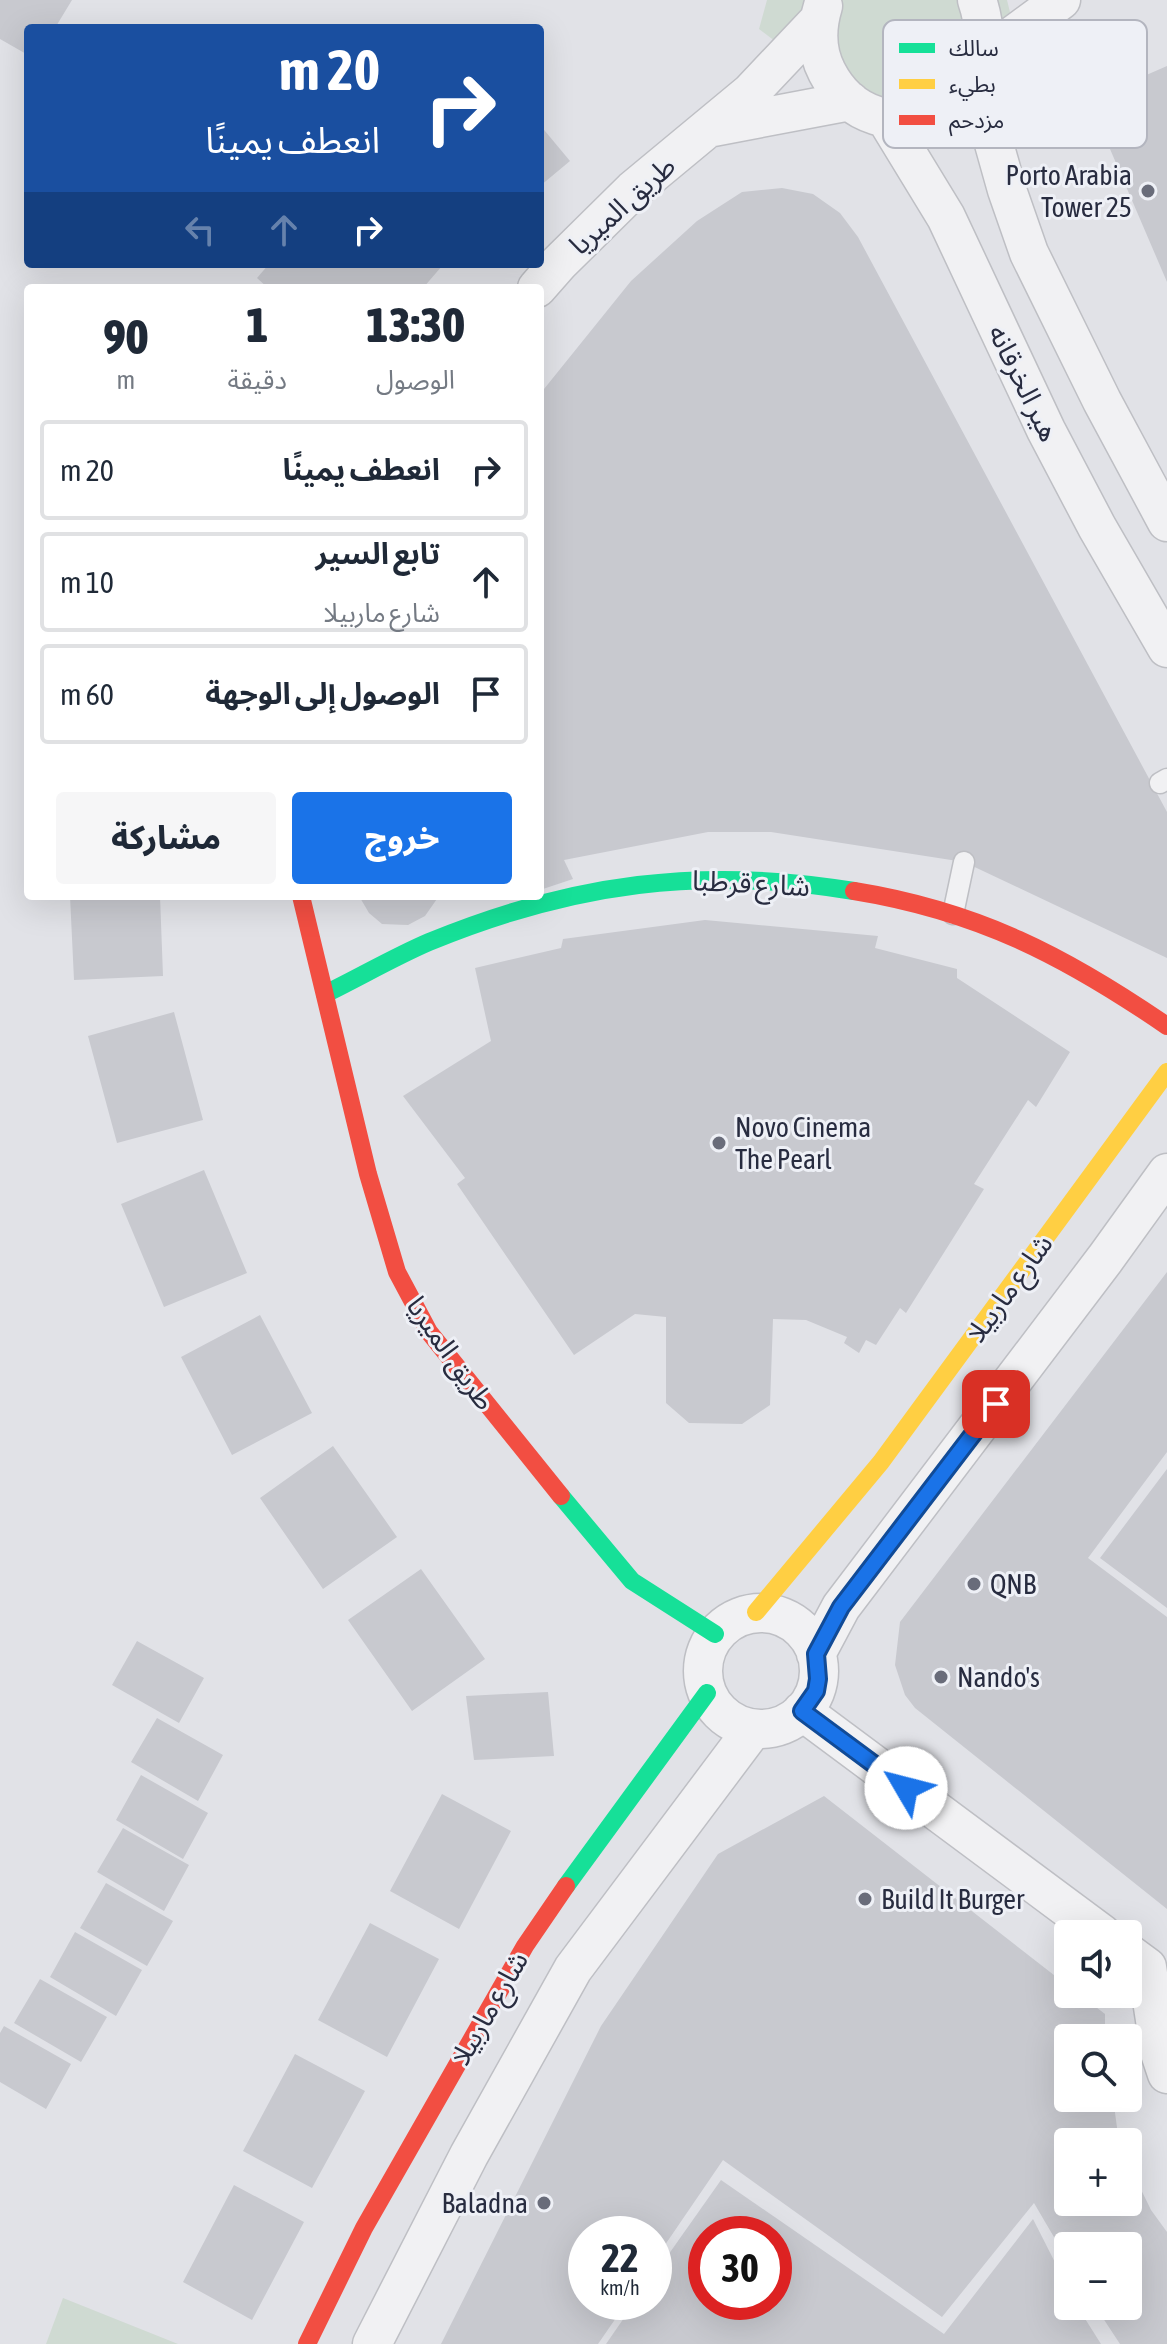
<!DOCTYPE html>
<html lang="ar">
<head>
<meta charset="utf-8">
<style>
	:root { --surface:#fff; --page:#f6f6f7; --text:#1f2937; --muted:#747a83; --line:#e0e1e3; --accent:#1a73e8 }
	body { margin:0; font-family:"Asap Condensed","Noto Sans Arabic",sans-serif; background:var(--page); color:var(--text); direction:rtl; height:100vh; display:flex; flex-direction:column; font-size:30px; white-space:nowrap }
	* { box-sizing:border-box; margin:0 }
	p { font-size:26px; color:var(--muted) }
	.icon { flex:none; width:44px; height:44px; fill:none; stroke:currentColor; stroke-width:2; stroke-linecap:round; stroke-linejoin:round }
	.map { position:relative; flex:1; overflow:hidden; direction:ltr }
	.panel { position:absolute; left:24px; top:284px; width:520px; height:616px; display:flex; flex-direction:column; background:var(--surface); border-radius:8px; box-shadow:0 8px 32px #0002; direction:rtl }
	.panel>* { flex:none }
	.hud { position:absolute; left:24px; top:24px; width:520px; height:244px; border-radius:8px; box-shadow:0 8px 32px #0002; direction:rtl; background:#1a4fa0; color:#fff; overflow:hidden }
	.buttons { position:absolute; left:1054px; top:1920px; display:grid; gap:16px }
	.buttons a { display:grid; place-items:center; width:88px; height:88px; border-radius:8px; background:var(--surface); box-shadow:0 8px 32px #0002; font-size:40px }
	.speed { position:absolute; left:568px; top:2216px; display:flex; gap:16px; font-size:40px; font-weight:700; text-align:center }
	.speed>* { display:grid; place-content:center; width:104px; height:104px; border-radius:50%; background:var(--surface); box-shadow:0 8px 32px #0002; line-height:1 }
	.speed small { font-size:20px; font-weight:400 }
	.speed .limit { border:12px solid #d22; background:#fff; color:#111 }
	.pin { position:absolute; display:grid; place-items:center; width:68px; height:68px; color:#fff; margin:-34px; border-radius:16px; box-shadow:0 4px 12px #0006 }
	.me { position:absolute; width:88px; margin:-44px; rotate:307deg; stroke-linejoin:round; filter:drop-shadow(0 0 6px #0008) }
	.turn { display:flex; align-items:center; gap:28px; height:168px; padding:0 32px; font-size:36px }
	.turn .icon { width:104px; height:104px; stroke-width:2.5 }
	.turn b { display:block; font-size:56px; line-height:68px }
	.lanes { display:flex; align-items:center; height:76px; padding:0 32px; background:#0003; justify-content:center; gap:40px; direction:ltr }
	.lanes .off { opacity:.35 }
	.eta { display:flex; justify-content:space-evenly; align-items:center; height:136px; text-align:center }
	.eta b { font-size:48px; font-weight:800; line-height:56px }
	.button { display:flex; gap:16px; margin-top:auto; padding:16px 32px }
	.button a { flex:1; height:92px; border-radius:8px; background:var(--accent); color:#fff; font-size:32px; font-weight:800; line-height:92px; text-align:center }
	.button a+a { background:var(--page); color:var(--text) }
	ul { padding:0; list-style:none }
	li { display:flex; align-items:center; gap:24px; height:100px; margin:0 16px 12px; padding:0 16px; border:4px solid var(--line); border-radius:8px }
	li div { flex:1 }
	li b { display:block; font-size:30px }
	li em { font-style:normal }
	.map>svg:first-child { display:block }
	.green { fill:#cfdad2 }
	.building { fill:#c8c9cf; fill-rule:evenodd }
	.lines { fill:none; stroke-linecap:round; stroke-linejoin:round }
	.lane-casing { stroke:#bebfc4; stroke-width:23 }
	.street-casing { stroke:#bebfc4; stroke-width:41 }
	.lane { stroke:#f1f1f3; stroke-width:20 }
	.street { stroke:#f1f1f3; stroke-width:38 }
	.fast { stroke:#16e098; stroke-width:18 }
	.slow { stroke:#ffcf43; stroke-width:18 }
	.jam { stroke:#f24e42; stroke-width:18 }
	.route-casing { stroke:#114b97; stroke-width:20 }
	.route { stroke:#1a73e8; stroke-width:14 }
	.poi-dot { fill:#696c7a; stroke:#eef0f6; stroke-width:3 }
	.labels { text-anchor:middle; stroke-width:6; stroke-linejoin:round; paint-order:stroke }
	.poi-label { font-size:28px; fill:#282c40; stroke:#eef0f6; text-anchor:start }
	.street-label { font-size:28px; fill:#282c40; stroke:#eef0f6 }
	.key { fill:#eef0f6; stroke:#b3b5bf; stroke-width:2 }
	.key-label { font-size:22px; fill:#282c40 }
</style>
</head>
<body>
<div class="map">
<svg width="1167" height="2344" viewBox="0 0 1167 2344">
	<rect width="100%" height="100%" fill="#e1e2e7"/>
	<path class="green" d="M767 0H1007L1027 82 972 137 920 151 759 29Z
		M63 2298 178 2344H46Z"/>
	<path class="building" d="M0 0H72L55 28H28V55L0 39Z
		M1167 66V282L1089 100Z
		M540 125 570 161 540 186Z
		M782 188 813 194 840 213 858 237 1167 812V958L964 862 771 832H708L564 860 573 879 540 890V394L631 281 697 221 742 192Z
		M269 264H440L442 266 423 288H268L257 278Z
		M70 896H160L163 976 74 980Z
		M359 896H439L425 916 408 925 382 924 369 913Z
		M705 920 878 936 875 948 957 969V978L1070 1052 1036 1107 1028 1100 974 1184 984 1189 906 1313 900 1308 876 1345 866 1340 859 1353 844 1343 847 1337 806 1320 773 1319 770 1405 742 1424 689 1423 666 1403V1317L635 1314 574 1355 457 1184 465 1178 403 1096 491 1041 475 968 561 948 563 939Z
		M174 1012 203 1120 117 1143 88 1036Z
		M204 1170 247 1273 164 1307 121 1204Z
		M1167 1272V1452L1088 1558 1167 1617V1909L915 1708 905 1695 895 1665 900 1622Z
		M260 1315 312 1413 232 1455 181 1357Z
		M333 1446 397 1537 323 1589 260 1498Z
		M1167 1469V1608L1100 1558Z
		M421 1569 485 1659 412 1711 348 1620Z
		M137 1641 204 1678 179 1723 112 1685Z
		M548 1692 554 1756 474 1760 466 1696Z
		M157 1718 223 1755 198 1801 131 1762Z
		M141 1775 208 1813 183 1859 116 1820Z
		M442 1794 511 1831 459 1929 390 1891Z
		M824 1796 1068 1986V1994H1079L1105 2014V2038H1068V2098H1113L1119 2142H1068V2202H1128V2163L1151 2210 1167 2232V2344H1120L1095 2306H1128V2246H1068V2261L1034 2203 942 2317 723 2160 654 2261V2234H586V2302H627L598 2344H441L601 2026 718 1854Z
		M123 1828 189 1865 164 1911 97 1872Z
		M106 1883 173 1921 147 1966 80 1928Z
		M370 1923 439 1959 387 2057 318 2020Z
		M75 1932 142 1970 116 2016 50 1977Z
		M40 1979 107 2017 81 2062 14 2023Z
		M4 2026 71 2064 46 2109 0 2082V2033Z
		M295 2054 365 2091 312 2188 243 2151Z
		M721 2180 944 2334 1033 2219 1068 2288V2306H1077L1101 2344H606L635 2302H654V2275ZM706 2234H774V2302H706Z
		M234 2185 304 2222 252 2320 183 2282Z"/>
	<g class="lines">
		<defs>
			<path id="lane" d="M1160 783 1167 779
				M953 914 964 862"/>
			<path id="street" d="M823 6C816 29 816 51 827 72 875 166 1014 106 977 0
				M981 59 1061 0
				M978 67 991 133 1007 190 1029 253 1102 401 1167 522
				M885 117 946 217 1046 430 1097 527 1167 648
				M713 127 850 101
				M537 288 559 263 633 190 750 93 819 20
				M703 1671a58 58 0 1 1 116 0a58 58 0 1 1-116 0Z
				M816 1654 841 1607 1105 1259 1167 1173
				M802 1711 1102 1934
				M1128 1953 1147 1967 1160 2053 1167 2074
				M372 2344 469 2155 573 1969 753 1729"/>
		</defs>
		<use href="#lane" class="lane-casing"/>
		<use href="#street" class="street-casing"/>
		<use href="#lane" class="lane"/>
		<use href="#street" class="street"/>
		<path class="fast" d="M325 994C360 977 394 957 429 942 572 883 702 866 854 891
			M561 1496 632 1581 715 1634
			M566 1886 707 1693"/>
		<path class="slow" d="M756 1612 881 1462 1167 1072"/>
		<path class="jam" d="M854 891C978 911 1065 956 1167 1026
			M301 896 368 1174 397 1272 429 1332 561 1496
			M307 2344 364 2228 525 1946 566 1886"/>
	</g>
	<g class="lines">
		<defs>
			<path id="route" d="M906 1788 802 1711 816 1691 818 1679 816 1654 841 1607 996 1404"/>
		</defs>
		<use href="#route" class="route-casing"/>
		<use href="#route" class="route"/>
	</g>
	<g class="poi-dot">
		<circle cx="1148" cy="191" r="8"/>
		<circle cx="719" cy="1143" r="8"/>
		<circle cx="974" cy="1584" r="8"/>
		<circle cx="941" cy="1677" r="8"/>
		<circle cx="865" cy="1899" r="8"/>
		<circle cx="544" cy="2203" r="8"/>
	</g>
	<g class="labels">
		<g class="poi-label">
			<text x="1132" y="185" text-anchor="end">Porto Arabia<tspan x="1132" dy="32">Tower 25</tspan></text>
			<text x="735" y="1137">Novo Cinema<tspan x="735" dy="32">The Pearl</tspan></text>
			<text x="990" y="1594">QNB</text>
			<text x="957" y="1687">Nando's</text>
			<text x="881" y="1909">Build It Burger</text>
			<text x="528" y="2213" text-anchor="end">Baladna</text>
		</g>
		<g class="street-label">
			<text transform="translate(622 205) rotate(-42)" y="10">طريق الميريا</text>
			<text transform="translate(1024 383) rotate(64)" y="10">هير الخرقانه</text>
			<text transform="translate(751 883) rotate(3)" y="10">شارع قرطبا</text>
			<text transform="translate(1009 1288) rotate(-54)" y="10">شارع ماربيلا</text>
			<text transform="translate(451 1353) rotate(55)" y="10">طريق الميريا</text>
			<text transform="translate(489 2008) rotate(-60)" y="10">شارع ماربيلا</text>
		</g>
	</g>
	<rect x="883" y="20" width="264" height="128" rx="12" class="key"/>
	<rect x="899" y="43" width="36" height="10" fill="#16e098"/>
	<rect x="899" y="79" width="36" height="10" fill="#ffcf43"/>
	<rect x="899" y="115" width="36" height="10" fill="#f24e42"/>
	<g class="key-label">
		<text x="949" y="56">سالك</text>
		<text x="949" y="92">بطيء</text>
		<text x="949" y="128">مزدحم</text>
	</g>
</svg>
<div class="buttons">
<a><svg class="icon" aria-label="sound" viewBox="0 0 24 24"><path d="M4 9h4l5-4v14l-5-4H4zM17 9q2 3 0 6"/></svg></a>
<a><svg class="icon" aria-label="search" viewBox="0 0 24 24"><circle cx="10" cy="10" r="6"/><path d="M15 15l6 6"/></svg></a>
<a>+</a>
<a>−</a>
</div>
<div class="speed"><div>22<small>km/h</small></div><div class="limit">30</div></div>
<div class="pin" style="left:996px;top:1404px;background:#d93025"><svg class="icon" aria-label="arrive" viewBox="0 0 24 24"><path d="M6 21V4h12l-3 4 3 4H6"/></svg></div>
<svg class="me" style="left:906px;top:1788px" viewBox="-20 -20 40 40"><circle r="19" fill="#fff"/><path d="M0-13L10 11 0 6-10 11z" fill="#1a73e8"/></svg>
<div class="hud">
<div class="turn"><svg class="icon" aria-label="right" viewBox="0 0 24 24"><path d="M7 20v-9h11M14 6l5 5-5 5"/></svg><div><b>20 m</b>انعطف يمينًا</div></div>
<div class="lanes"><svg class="icon off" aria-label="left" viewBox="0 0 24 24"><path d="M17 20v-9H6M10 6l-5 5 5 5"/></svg><svg class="icon off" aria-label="ahead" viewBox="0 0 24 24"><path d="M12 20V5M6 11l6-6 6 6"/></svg><svg class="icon" aria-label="right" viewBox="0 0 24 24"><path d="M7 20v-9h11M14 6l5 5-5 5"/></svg></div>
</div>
<section class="panel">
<div class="eta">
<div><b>13:30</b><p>الوصول</p></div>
<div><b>1</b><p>دقيقة</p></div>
<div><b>90</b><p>m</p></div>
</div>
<ul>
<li><svg class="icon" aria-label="right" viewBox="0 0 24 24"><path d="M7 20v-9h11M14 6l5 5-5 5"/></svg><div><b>انعطف يمينًا</b></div><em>20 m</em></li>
<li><svg class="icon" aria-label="ahead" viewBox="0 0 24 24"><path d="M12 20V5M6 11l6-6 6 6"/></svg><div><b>تابع السير</b><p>شارع ماربيلا</p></div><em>10 m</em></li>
<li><svg class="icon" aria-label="arrive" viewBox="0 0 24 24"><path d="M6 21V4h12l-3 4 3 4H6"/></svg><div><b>الوصول إلى الوجهة</b></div><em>60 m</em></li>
</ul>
<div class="button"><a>خروج</a><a>مشاركة</a></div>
</section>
</div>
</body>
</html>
